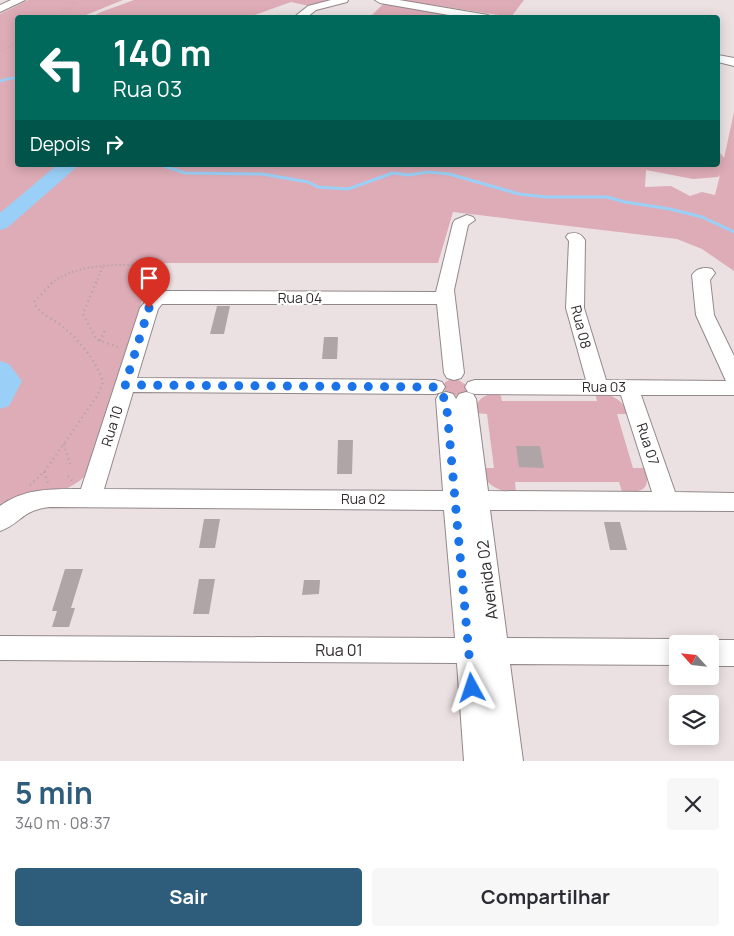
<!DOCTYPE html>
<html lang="pt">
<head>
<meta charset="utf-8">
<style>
	:root { --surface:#fff; --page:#f7f7f7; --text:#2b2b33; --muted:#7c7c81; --accent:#2e5d7c }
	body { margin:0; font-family:Manrope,sans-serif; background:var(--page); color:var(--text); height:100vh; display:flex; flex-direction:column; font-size:19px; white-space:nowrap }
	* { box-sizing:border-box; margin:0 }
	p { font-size:16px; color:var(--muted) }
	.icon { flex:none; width:28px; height:28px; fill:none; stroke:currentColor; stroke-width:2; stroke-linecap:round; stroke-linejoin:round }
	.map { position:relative; height:761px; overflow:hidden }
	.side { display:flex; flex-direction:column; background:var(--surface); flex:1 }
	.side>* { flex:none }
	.hud { position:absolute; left:15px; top:15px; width:705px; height:152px; border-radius:5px; box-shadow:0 2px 12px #0003; background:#00695c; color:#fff; overflow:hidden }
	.needle { width:32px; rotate:297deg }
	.fabs { position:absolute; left:669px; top:635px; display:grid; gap:10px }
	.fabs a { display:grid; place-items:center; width:50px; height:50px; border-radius:5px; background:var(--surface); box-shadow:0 2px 12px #0003; font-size:25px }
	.pin { position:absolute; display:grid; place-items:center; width:42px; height:42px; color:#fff; margin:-51px -21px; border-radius:50% 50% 50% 0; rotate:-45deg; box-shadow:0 0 5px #0007 }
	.pin .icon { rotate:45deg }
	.me { position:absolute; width:55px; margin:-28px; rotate:355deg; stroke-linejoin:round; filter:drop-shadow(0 0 4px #0008) }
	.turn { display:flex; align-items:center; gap:18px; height:105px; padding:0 15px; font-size:22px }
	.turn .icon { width:65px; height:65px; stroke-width:2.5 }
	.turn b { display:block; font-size:35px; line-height:42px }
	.then { display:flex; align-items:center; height:48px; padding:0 15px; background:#0003; gap:10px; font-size:19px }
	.round { display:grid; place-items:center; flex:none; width:52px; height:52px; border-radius:5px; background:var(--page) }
	.overview { display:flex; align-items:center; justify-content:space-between; height:85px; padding:0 15px }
	h1 { font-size:30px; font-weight:700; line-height:38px; color:var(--accent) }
	.primary-button { display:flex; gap:10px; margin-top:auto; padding:10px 15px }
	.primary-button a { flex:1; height:58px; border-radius:5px; background:var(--accent); color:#fff; font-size:20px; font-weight:700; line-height:58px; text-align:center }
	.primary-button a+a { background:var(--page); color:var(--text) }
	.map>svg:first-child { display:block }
	.green { fill:#deacb6; fill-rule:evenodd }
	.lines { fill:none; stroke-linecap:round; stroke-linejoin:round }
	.stream-far1 { stroke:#9ad0f7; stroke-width:2.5 }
	.stream { stroke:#9ad0f7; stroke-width:3 }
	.river { fill:#9ad0f7; fill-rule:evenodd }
	.building { fill:#afa5a6 }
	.minor-casing { stroke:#92888a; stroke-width:2 }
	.path-far2 { stroke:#aba2a3; stroke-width:1; stroke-dasharray:0.5 2.5; stroke-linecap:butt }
	.path-far1 { stroke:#aba2a3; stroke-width:2; stroke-dasharray:1 3; stroke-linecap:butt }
	.path { stroke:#aba2a3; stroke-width:2.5; stroke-dasharray:1 4; stroke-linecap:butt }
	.minor { fill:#fff; fill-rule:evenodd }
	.route { stroke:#1a73e8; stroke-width:9; stroke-dasharray:0 16.2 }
	.labels { text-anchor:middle; stroke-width:4.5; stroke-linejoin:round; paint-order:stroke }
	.street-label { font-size:14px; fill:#2f2b2c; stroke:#fff }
	.near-street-label { font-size:16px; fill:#2f2b2c; stroke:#fff }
</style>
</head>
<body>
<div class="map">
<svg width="734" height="761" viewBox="0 0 734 761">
	<rect width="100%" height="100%" fill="#ece1e2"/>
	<path class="green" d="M28 0H123L81 17 18 18V165H718V150L724 158 734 112V271L702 249 677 239 453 212 438 263H154L86 475C68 495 26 501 0 508V14ZM646 170 693 179 718 177 720 175 715 195 702 192 690 196 671 186 645 187Z
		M134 0H334L309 6 291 2 249 17 90 18 101 12Z
		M400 0H524L511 17Z
		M384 3 472 18H369Z
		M457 379 466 385 467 389C462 398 452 397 445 391L443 387C444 380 451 379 457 379Z
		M494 393H500L502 401H597L595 393C610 393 623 399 628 414H617L633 468H645C651 490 643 492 622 492L619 482H515L516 492C500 492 483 485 482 468H494L487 414 475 413C476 401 481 396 494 393Z"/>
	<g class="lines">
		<path class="stream-far1" d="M0 81 12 78 18 79"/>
		<path class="stream" d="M161 165 185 173 262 174 308 182 318 187 348 189 393 173 408 175 428 172 449 174 519 194 546 197H607L625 202 670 209 702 217 734 232"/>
		<path class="river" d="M57 165H79L7 228 0 230V213Z
			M0 361 9 364 22 381 9 406 0 409Z"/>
	</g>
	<path class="building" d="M217 306H230L224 334H210Z
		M324 337H338L337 359H322Z
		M338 440H353L352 474H337Z
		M516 446H540L544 468 519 467Z
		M204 519H220L215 548H199Z
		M604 522H620L627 550H610Z
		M65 569H83L71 608H75L69 627H52L57 611H52Z
		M199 579H215L209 614H193Z
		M304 580H320L319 594 302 595Z"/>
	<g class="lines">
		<defs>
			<path id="minor" d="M11 0H25L0 12V5Z
				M331 0H348L347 2 316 10 306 18H293L308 6Z
				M375 0H399L488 15 493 18H466L380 3Z
				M718 55 734 58V66L718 62Z
				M467 215 473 217 475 220 468 225 454 290 464 373 461 378 454 380 447 378 444 373 437 304H162L158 309 137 378 435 380 442 382 445 387 442 392 435 394 133 392 104 489 443 491 436 399 439 394 446 392 453 394 456 399 459 394 466 392 473 394 476 399 488 491 652 492 621 395 475 394 468 392 465 387 468 382 475 380H586L566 308 569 241 566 237 568 234C576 232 580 233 585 240L584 308 606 380 726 381 696 315 692 275C697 268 705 267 712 269L715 273 710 280 714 315 734 356V395H641L675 492 734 493V511L490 510 507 638 678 639 688 644H678V665L510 664 523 761H464L457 663 0 660V636L455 638 444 510 50 507C21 510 21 524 0 531V506C24 488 53 489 81 489L140 308 150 296 166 291 436 292 453 223 455 220Z
				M710 640H734V666H710V644H701Z"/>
		</defs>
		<use href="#minor" class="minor-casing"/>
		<path class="path-far2" d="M56 18 71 7 75 0
			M0 51 18 42"/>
		<path class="path-far1" d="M51 283C80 263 113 265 147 265L141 283
			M96 283 103 266"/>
		<path class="path" d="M96 282 83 314 96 339 120 348
			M141 295 138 292 141 282
			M100 341 106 328
			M64 444 70 464
			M44 472 48 483
			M68 476 73 482
			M30 485 45 471 97 396 103 383C97 361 80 341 63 327 53 318 39 315 34 302L53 282"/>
		<use href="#minor" class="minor"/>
	</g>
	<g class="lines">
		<path class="route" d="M149 308 125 385 435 387 438 394 446 399 472 688"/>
	</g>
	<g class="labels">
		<g class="street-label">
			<text x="300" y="303">Rua 04</text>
			<text transform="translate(581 327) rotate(76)" y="5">Rua 08</text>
			<text x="604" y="392">Rua 03</text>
			<text transform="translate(112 426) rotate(-73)" y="5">Rua 10</text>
			<text transform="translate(648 444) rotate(72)" y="5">Rua 07</text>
			<text x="363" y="504">Rua 02</text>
		</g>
		<g class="near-street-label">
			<text transform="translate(487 580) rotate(-97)" y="6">Avenida 02</text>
			<text x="339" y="656">Rua 01</text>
		</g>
	</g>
</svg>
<div class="fabs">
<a><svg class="needle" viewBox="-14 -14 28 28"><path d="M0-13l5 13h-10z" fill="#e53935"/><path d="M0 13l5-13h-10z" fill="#7c7c81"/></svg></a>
<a><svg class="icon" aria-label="layers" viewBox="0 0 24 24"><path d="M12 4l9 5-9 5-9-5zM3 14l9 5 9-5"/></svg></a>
</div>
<div class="pin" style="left:149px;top:308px;background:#d93025"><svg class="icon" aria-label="arrive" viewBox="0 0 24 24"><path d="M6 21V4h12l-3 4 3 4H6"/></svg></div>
<svg class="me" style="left:472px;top:688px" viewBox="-20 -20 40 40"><path d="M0-17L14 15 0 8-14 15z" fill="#1a73e8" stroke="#fff" stroke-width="4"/></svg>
<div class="hud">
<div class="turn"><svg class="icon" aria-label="left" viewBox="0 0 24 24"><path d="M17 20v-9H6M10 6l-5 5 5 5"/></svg><div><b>140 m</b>Rua 03</div></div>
<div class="then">Depois<svg class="icon" aria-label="right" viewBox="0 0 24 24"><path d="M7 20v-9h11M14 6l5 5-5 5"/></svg></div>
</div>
</div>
<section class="side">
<div class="overview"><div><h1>5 min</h1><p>340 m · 08:37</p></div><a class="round"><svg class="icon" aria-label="close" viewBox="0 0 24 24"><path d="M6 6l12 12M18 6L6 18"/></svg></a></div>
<div class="primary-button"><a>Sair</a><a>Compartilhar</a></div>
</section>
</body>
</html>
